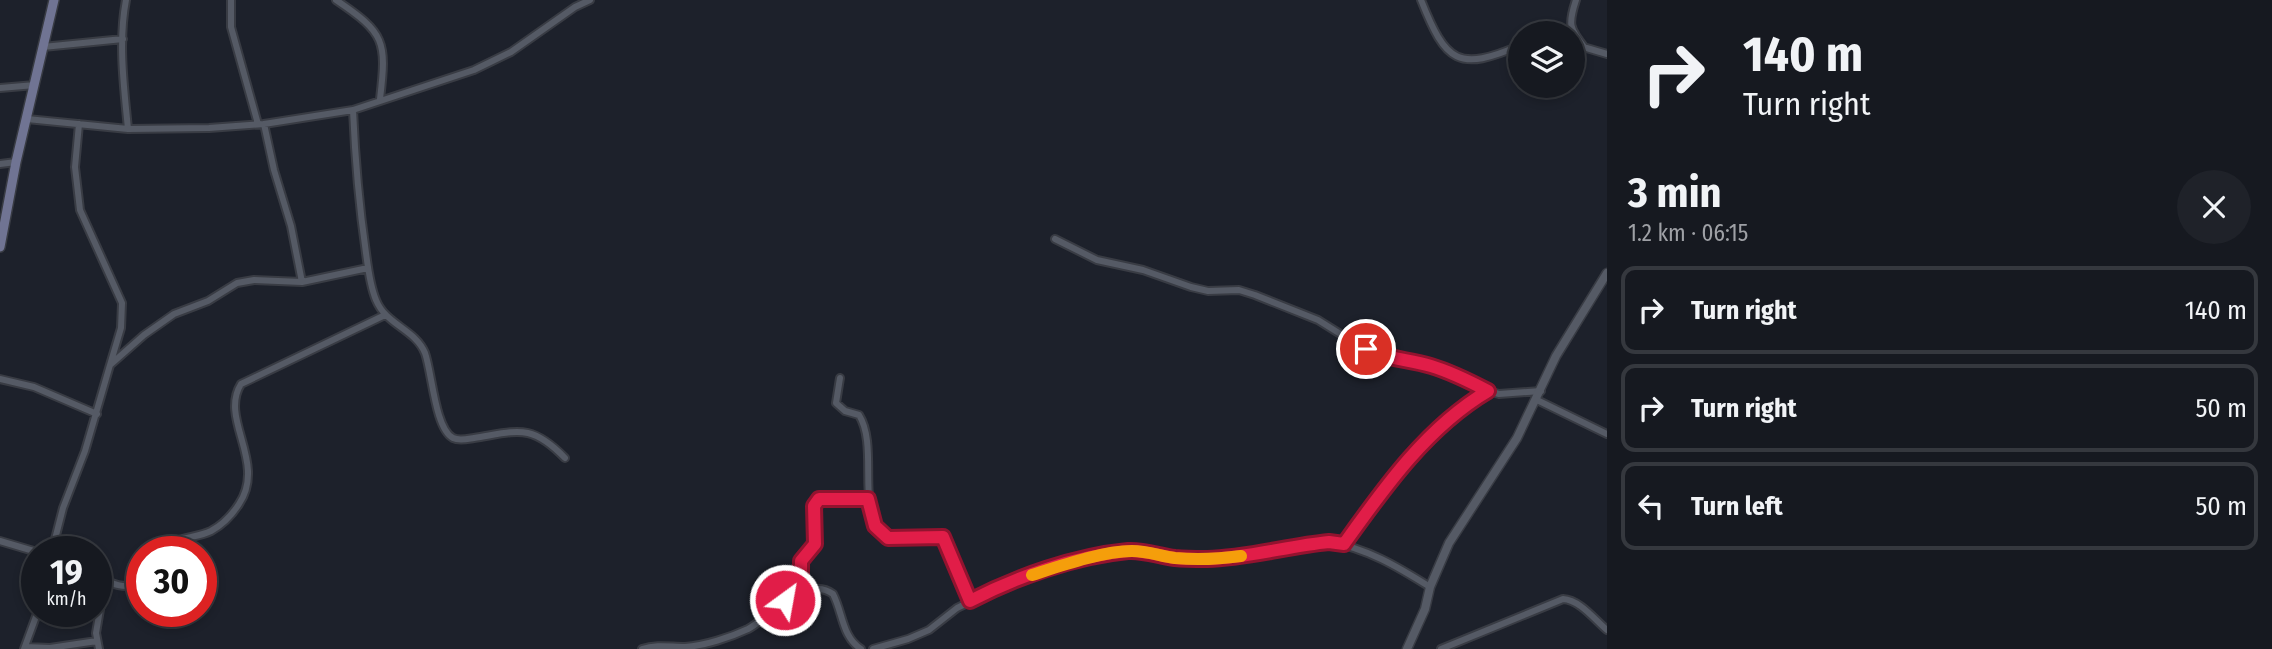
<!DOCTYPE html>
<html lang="en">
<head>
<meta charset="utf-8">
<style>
	:root { --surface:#161920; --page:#1f2229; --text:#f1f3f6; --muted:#9ea0a5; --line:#35383e }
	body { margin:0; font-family:"Fira Sans Condensed",sans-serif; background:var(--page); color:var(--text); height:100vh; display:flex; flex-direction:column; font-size:26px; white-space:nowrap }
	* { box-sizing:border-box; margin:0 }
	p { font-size:23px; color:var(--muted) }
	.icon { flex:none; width:38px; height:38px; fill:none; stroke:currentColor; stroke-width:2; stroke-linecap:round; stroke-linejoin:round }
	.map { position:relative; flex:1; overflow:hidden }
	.panel { display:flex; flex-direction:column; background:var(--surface); width:665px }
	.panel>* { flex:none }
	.banner { background:#161920; color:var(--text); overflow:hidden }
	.buttons { position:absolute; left:1508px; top:21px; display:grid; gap:14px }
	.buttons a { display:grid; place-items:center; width:77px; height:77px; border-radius:50%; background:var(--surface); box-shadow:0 4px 10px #0003,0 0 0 2px var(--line); font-size:35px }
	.speed { position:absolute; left:21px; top:536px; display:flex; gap:14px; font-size:35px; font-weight:700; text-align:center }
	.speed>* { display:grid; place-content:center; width:91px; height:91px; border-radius:50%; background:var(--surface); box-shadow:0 4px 10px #0003,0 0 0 2px var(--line); line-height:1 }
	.speed small { font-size:18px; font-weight:400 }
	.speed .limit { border:10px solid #d22; background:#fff; color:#111 }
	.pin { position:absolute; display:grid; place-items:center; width:60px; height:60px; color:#fff; margin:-30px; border:4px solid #fff; border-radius:50%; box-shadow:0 2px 7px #0007 }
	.me { position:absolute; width:77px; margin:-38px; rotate:32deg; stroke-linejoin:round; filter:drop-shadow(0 0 5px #0008) }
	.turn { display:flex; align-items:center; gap:24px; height:147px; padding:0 21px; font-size:32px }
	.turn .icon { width:91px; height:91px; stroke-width:2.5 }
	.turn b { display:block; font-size:49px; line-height:60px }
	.round { display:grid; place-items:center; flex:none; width:74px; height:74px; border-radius:37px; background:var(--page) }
	.overview { display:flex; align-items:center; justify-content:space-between; height:119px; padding:0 21px }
	h1 { font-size:42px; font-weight:700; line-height:52px }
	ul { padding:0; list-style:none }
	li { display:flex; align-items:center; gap:21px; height:88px; margin:0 14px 10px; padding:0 7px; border:4px solid var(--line); border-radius:14px }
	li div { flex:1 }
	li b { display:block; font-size:26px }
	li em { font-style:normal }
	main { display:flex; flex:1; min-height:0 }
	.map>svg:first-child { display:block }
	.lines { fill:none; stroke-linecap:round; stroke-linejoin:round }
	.minor-casing { stroke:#393c44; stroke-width:10 }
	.tertiary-casing { stroke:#393c44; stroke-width:11 }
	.secondary-casing { stroke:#393c44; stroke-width:12 }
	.minor { stroke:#555a65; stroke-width:6 }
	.tertiary { stroke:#555a65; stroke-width:8 }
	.secondary { stroke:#707493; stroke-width:9 }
	.route-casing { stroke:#92132f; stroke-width:18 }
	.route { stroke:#e11d48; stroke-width:12 }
	.slow { stroke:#f59e0b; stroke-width:12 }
</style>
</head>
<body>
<main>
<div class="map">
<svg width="1607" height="649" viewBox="0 0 1607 649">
	<rect width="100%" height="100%" fill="#1d212b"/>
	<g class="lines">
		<defs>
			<path id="minor" d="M126 0C118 42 124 87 128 129
				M231 0V27L258 124
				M336 0C385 33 387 41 380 99
				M1421 0C1446 63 1458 72 1521 45
				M1576 0C1568 24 1569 28 1585 48
				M1573 44 1607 54
				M43 47 123 39
				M0 88 35 85
				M353 110C355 157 359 205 366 253 368 268 370 286 376 300 386 325 415 329 425 353 432 372 435 429 453 438 459 441 467 439 474 438 518 431 531 423 565 458
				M27 119 128 129 209 128 264 124 353 110 474 70 511 52 575 7 590 0
				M79 124 75 167 80 210 122 303 121 328 110 365
				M264 124 274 170 291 226 302 282
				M0 164 16 162
				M1055 239 1097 260 1143 270 1191 287 1208 291 1239 290 1255 295 1318 320 1366 350 1384 357 1431 366 1454 374 1488 391 1499 394 1541 391
				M840 378 836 403 845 411 859 415C880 448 853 518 888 538L943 537 970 601
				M0 379 34 387 97 414
				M1537 400 1607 434
				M0 541 37 552
				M1344 544C1385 488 1427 427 1488 391
				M52 551 63 508 85 451 110 365 144 335 174 314 208 301 237 283 254 280 302 282 368 268
				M162 551C173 536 195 539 211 531 222 525 232 515 239 504 267 462 219 419 241 384L385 315
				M96 576C112 584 124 590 142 583
				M794 595 803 580 801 561 815 544V502L826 499H868
				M25 647 50 648 97 641
				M24 649 38 611
				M99 649 96 633 105 580
				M642 649C657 644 670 647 685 647 704 646 731 637 748 629 769 618 806 574 833 594 843 613 842 637 861 649
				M873 649 908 639 929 630 957 608 1013 581 1063 565 1128 551 1150 552 1174 558 1207 559 1237 557 1329 542C1367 548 1398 567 1430 587
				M1441 649 1563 599C1580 600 1594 619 1607 630"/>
			<path id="tertiary" d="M1407 649 1425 609 1430 587 1449 543 1517 438 1556 356 1607 273"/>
			<path id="secondary" d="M0 247 16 162 54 0"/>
		</defs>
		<use href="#minor" class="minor-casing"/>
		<use href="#tertiary" class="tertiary-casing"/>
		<use href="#secondary" class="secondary-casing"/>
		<use href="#minor" class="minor"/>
		<use href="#tertiary" class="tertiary"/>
		<use href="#secondary" class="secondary"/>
	</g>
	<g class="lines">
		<defs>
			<path id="route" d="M785 600C803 590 801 579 801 561L815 544 814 506 819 499H868L875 526 888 538 943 537 970 601C1016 577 1075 556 1128 551 1144 550 1159 556 1175 558 1185 559 1197 559 1207 559 1248 558 1288 546 1329 542L1344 544C1384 488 1427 427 1488 391 1469 381 1451 372 1431 366 1408 359 1390 360 1366 349"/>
		</defs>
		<use href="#route" class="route-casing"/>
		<use href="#route" class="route"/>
		<path class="slow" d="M1032 575C1060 566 1103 551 1132 551 1148 551 1160 556 1175 558 1197 560 1219 559 1241 556"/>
	</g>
</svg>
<div class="buttons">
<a><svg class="icon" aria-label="layers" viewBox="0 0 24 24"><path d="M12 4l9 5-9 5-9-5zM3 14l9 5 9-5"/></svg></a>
</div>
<div class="speed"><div>19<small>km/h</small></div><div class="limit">30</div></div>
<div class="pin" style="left:1366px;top:349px;background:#d93025"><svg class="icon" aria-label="arrive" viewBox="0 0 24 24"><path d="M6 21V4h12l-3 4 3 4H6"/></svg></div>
<svg class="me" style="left:785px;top:600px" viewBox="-20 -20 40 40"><circle r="17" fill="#e11d48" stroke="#fff" stroke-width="3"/><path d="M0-11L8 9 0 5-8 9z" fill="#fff"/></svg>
</div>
<section class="panel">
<div class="banner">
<div class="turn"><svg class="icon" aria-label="right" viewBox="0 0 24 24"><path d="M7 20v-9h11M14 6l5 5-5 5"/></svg><div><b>140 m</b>Turn right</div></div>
</div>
<div class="overview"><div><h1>3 min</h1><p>1.2 km · 06:15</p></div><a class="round"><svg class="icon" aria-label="close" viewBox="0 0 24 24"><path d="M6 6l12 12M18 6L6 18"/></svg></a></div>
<ul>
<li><svg class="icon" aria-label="right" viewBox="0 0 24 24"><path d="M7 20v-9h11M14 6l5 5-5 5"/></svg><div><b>Turn right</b></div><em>140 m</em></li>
<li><svg class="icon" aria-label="right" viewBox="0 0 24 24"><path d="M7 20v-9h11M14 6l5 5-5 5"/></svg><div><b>Turn right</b></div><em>50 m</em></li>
<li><svg class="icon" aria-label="left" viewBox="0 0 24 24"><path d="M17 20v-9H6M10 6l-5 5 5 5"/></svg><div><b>Turn left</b></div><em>50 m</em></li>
</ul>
</section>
</main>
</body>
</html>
